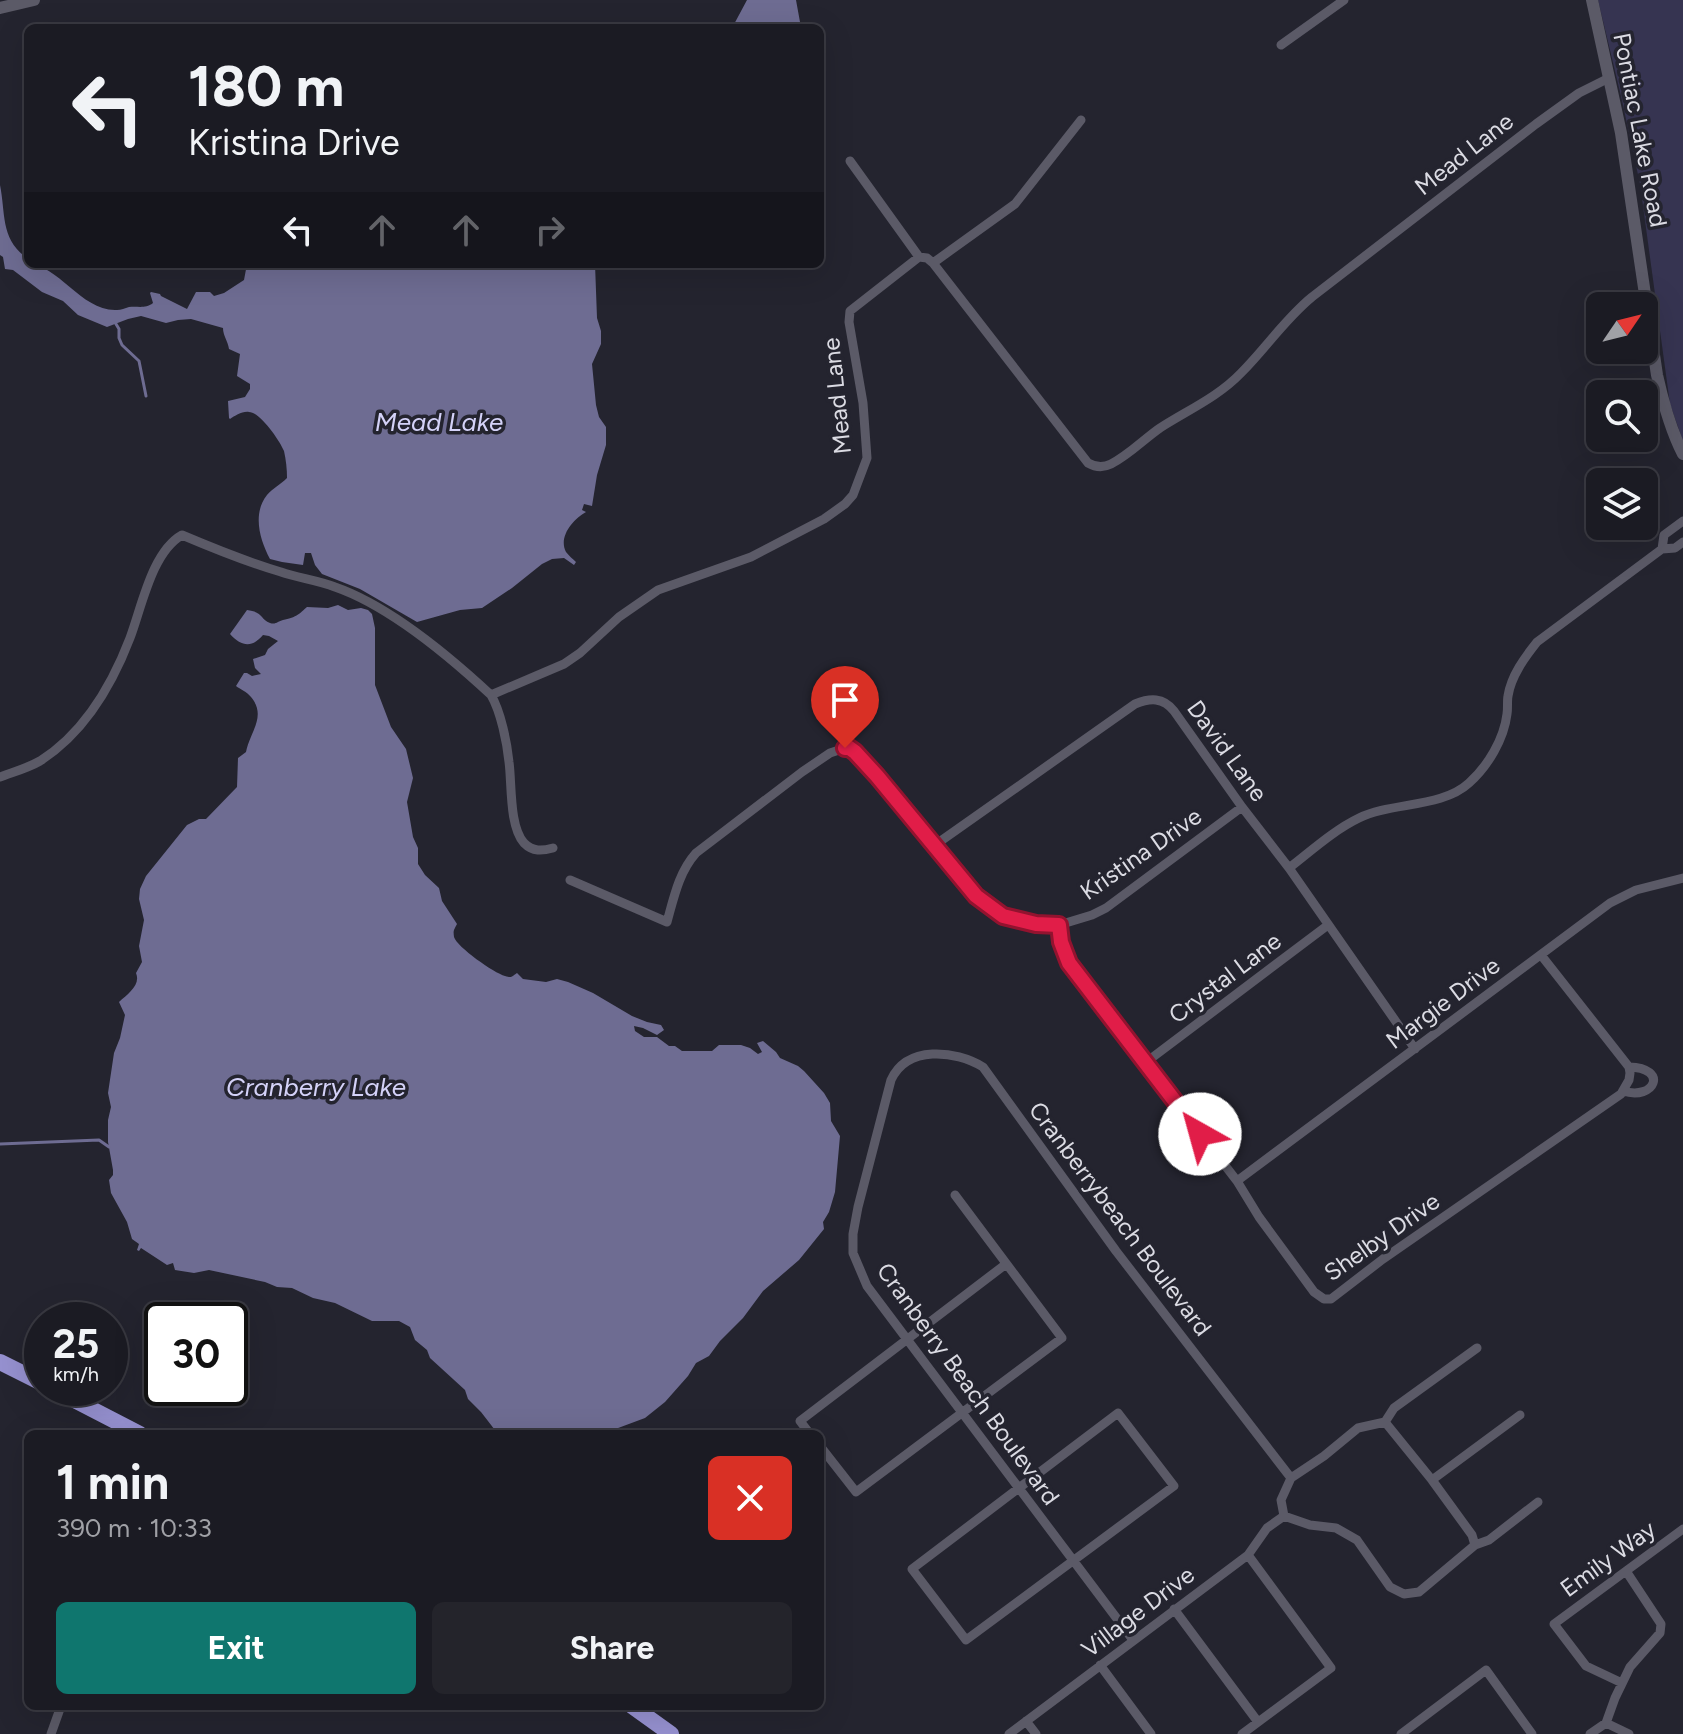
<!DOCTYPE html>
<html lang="en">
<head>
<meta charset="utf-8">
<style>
	:root { --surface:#1b1b23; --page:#24242b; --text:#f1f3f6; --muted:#a0a1a6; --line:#393941; --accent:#0f766e }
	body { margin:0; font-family:Figtree,sans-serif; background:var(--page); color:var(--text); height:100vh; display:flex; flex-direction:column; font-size:30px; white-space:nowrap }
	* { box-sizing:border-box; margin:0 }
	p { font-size:26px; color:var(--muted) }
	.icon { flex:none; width:44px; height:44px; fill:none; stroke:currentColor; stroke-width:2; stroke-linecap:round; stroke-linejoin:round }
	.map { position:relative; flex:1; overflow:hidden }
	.sheet { position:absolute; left:24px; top:1430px; width:800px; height:280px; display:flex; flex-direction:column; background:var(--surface); border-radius:12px; box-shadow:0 8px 32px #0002,0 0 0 2px var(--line) }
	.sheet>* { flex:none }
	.guide { position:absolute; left:24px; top:24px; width:800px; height:244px; border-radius:12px; box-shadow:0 8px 32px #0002,0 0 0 2px var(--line); background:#1b1b23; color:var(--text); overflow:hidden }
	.needle { width:52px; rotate:55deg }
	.tools { position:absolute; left:1586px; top:292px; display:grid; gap:16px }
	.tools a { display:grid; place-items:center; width:72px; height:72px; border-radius:12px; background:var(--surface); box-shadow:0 8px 32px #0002,0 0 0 2px var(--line); font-size:40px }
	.speed { position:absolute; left:24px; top:1302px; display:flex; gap:16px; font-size:40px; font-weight:700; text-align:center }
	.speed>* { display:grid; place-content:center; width:104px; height:104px; border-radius:50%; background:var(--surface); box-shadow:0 8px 32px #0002,0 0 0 2px var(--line); line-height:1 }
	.speed small { font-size:20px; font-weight:400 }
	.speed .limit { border:4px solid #111; border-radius:12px; background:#fff; color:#111 }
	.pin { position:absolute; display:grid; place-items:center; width:68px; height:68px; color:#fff; margin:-82px -34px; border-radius:50% 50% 50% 0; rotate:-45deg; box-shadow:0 0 8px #0007 }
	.pin .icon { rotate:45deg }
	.me { position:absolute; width:88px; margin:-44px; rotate:322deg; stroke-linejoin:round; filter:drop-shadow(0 0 6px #0008) }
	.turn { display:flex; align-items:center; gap:28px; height:168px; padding:0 32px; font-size:36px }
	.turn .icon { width:104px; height:104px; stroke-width:2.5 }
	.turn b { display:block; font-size:56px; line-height:68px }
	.lanes { display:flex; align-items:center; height:76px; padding:0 32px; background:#0003; justify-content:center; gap:40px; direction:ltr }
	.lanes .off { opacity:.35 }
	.round { display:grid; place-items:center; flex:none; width:84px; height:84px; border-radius:12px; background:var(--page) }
	.headline { display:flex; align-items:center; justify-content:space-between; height:136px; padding:0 32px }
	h1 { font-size:48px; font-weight:700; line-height:60px }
	.cta { display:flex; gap:16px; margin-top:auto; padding:16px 32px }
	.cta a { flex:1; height:92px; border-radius:12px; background:var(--accent); color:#fff; font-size:32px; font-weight:700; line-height:92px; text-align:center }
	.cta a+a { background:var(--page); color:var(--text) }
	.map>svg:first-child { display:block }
	.green { fill:#363451 }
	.water { fill:#6e6c92 }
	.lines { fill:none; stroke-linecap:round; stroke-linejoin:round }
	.stream { stroke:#6e6c92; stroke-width:3 }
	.street { stroke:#5b5a67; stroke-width:9 }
	.secondary { stroke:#5b5a67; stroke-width:12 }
	.highway { stroke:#9691d0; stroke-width:16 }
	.route-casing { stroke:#92132f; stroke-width:20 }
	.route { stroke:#e11d48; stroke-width:14 }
	.labels { text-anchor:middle; stroke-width:7; stroke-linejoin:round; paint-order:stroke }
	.street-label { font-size:24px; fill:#dbdbe3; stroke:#24242f }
	.water-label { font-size:26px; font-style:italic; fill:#d4d2f8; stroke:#24242f }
</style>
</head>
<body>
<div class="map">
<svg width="1683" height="1734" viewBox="0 0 1683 1734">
	<rect width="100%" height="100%" fill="#24242f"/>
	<path class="green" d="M1598 0H1683V441L1670 404 1640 184 1621 96Z"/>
	<path class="water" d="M747 0H796L800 22 804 28H732Z
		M0 185C6 215 0 239 28 259V264C58 264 82 312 117 310 121 310 125 308 129 307 139 306 145 309 153 303L150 293 151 292 160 294 161 296 187 309 196 292H210L214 296 224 293 244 280 247 264H595L597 318 601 331V344L592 364 596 405 599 417 606 427V445L597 475 592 506 584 504 582 510 586 512C573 519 558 537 566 552 569 556 573 559 576 562L574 565 564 558 552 559 542 564 512 588 482 608 460 610 417 622 360 589 322 574 315 565 311 553H305L303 565 282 562 270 559C260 540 252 514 267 495 273 488 281 484 287 478 287 469 286 460 284 451 280 441 260 412 249 412 242 411 235 416 230 419L229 418 228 401 245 397 250 389V384L237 376 240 354 229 349C228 341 223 336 223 328L191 319 178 320 166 323 141 316 128 319 107 327 78 315 63 301 42 292 13 270 5 269 3 257 0 255Z
		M338 605 348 610 361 608 368 610 372 614 375 628V685L391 727 406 749 413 778 407 802 413 837 418 848V864L425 875 439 888 442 901 457 924C454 930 453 930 454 937 457 947 494 973 505 976 512 978 511 977 517 973L523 979 546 982 557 979 568 982 593 993 632 1016 647 1022 661 1025 664 1030 657 1035 643 1028 634 1026 635 1031 644 1037H657L669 1046H675L682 1051H712L719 1045H741L750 1048 758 1054 762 1052 757 1043 763 1041 776 1052 780 1058 798 1066 804 1071 824 1093 830 1103 831 1121 840 1136 835 1192 829 1212 823 1222 824 1229 799 1260 763 1291 743 1318 720 1341 709 1356 696 1363 688 1376 665 1402 645 1418 602 1434H498L481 1412 468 1399 465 1390 430 1358 427 1350 415 1340 410 1327 399 1321H372L335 1303 313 1298 292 1288 277 1287 265 1282 209 1270 194 1273 175 1270 173 1263 167 1265 141 1248 139 1251 137 1250 139 1244 132 1239 127 1222 111 1193 109 1180 113 1175V1170L108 1142V1120L111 1107 108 1093 114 1053 120 1038 125 1015 119 1002C128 994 141 985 136 973L142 962 139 946 144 920 139 899 140 889 146 876 187 825 199 819H206L237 787 238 758 246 752C250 732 267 716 251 697 247 692 240 689 236 686L244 673H247L252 676 261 674 255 668 253 659 265 655 268 649 278 641 269 636 263 635C252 648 242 647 230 634L247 610C263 612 260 619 270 623 276 625 278 621 283 620 296 617 297 616 307 607L328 608Z"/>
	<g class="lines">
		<path class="stream" d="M116 324 119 329V338L122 345 139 361 146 396
			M0 1144 99 1140 109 1147"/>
		<path class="street" d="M1281 45 1344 0
			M850 161 919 257
			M933 263 1015 204 1081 120
			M1662 549 1664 535 1683 521
			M491 695C501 712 507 743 509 762 512 784 509 826 524 843 533 852 542 851 553 848
			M0 777C13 772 28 768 40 761 84 733 112 685 130 638 142 606 152 552 182 535 215 549 247 562 281 572 298 578 317 580 335 587 390 606 449 656 491 695L564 664 580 653 619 617 658 590 751 557 824 519 845 504 853 495 867 458 863 403 849 322 850 311 919 257 927 258 933 263 1088 463C1095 467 1103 468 1111 464 1129 455 1144 439 1160 428 1188 410 1218 397 1241 373 1266 348 1285 319 1312 297L1536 124 1579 93 1609 78
			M935 845 1135 704C1150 698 1163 697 1174 711L1242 807 1289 868 1415 1049
			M1289 868C1311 851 1334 830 1359 818 1391 802 1442 808 1469 783 1488 766 1504 739 1507 714 1508 708 1507 701 1508 696 1511 676 1525 657 1537 642L1662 549 1675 548 1683 542
			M570 880 667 922C674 897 679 872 696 853L802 772 830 753 848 747 855 752 877 776 976 896 1003 916 1036 924 1059 925 1092 915 1106 908 1242 807
			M1059 925 1061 942 1069 963 1237 1181 1259 1217 1314 1292 1324 1299H1331L1383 1259 1621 1094 1629 1080 1630 1073 1629 1067 1541 955
			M1145 1063 1328 925
			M1623 1091C1655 1101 1669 1068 1629 1067
			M1237 1181 1610 903 1636 890 1683 878
			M1118 1413 1174 1486 966 1640 912 1569Z
			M1385 1422 1394 1408 1477 1348
			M810 1434 800 1421 1006 1264
			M820 1446 856 1492 1062 1338 955 1195
			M1432 1480 1520 1415
			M1284 1516 1310 1525 1336 1528 1357 1540 1390 1587 1404 1594 1419 1592 1475 1545 1472 1535 1432 1480 1385 1422
			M1284 1516 1281 1500 1291 1478 1324 1456 1358 1428 1385 1422
			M1475 1545 1489 1540 1538 1502
			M1174 1609 1258 1722
			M1133 1640 867 1286 853 1253V1234L858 1207 891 1080C907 1045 955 1050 983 1067L1116 1251 1291 1478
			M1100 1665 1151 1734
			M1622 1683 1586 1666 1554 1624 1683 1529
			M1026 1721 1036 1734
			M1606 1723 1629 1734
			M51 1734 61 1706
			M1009 1734 1248 1555 1267 1528 1284 1516
			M1242 1734 1331 1668 1248 1555
			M1401 1734 1486 1670 1532 1734
			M1590 1734 1606 1723 1615 1698 1630 1667 1660 1633 1661 1624 1626 1571"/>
		<path class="secondary" d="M1592 0 1621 133 1657 375C1663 402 1670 429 1683 454
			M0 8 34 0"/>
		<path class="highway" d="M0 1362 42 1383
			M51 1388 140 1434
			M632 1706 671 1734"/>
	</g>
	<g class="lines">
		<defs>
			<path id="route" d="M845 748 848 747 855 752 877 776 976 896 1003 916 1036 924 1059 925 1061 942 1069 963 1200 1134"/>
		</defs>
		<use href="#route" class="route-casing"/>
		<use href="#route" class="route"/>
	</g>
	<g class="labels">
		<g class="street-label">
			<text transform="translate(1640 130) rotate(79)" y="8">Pontiac Lake Road</text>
			<text transform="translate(1464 154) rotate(-38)" y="8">Mead Lane</text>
			<text transform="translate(837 396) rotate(-96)" y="8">Mead Lane</text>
			<text transform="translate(1227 751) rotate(54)" y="8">David Lane</text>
			<text transform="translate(1141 854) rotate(-35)" y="8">Kristina Drive</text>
			<text transform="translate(1225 978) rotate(-37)" y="8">Crystal Lane</text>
			<text transform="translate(1443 1003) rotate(-37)" y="8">Margie Drive</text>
			<text transform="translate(1120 1219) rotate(53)" y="8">Cranberrybeach Boulevard</text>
			<text transform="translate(1382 1237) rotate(-35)" y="8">Shelby Drive</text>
			<text transform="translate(968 1384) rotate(54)" y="8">Cranberry Beach Boulevard</text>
			<text transform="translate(1608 1559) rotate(-36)" y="8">Emily Way</text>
			<text transform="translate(1138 1612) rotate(-37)" y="8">Village Drive</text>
		</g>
		<g class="water-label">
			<text x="439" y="431">Mead Lake</text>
			<text x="316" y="1096">Cranberry Lake</text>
		</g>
	</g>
</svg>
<div class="tools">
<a><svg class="needle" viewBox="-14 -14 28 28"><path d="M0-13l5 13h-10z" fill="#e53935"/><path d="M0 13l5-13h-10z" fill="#a0a1a6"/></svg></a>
<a><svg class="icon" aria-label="search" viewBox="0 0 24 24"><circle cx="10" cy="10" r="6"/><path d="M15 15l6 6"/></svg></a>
<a><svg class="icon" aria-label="layers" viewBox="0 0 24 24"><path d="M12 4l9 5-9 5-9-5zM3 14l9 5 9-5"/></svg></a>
</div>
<div class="speed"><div>25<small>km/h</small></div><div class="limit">30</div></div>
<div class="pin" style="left:845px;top:748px;background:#d93025"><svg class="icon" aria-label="arrive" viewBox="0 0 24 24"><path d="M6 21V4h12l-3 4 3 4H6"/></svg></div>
<svg class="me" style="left:1200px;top:1134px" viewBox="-20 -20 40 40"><circle r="19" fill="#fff"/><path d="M0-13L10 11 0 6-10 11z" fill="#e11d48"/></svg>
<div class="guide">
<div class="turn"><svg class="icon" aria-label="left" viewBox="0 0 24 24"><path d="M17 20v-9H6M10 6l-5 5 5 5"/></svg><div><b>180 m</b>Kristina Drive</div></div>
<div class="lanes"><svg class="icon" aria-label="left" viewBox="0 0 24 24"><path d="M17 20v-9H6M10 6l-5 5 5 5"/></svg><svg class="icon off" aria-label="ahead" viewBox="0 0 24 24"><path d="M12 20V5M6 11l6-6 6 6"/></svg><svg class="icon off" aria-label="ahead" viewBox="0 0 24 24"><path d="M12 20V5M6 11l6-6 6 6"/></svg><svg class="icon off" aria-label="right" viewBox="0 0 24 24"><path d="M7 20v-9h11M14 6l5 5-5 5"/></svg></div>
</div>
<section class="sheet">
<div class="headline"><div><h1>1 min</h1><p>390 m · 10:33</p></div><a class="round" style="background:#d93025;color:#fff"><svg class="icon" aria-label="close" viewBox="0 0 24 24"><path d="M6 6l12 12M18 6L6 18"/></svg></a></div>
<div class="cta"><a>Exit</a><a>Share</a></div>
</section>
</div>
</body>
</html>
